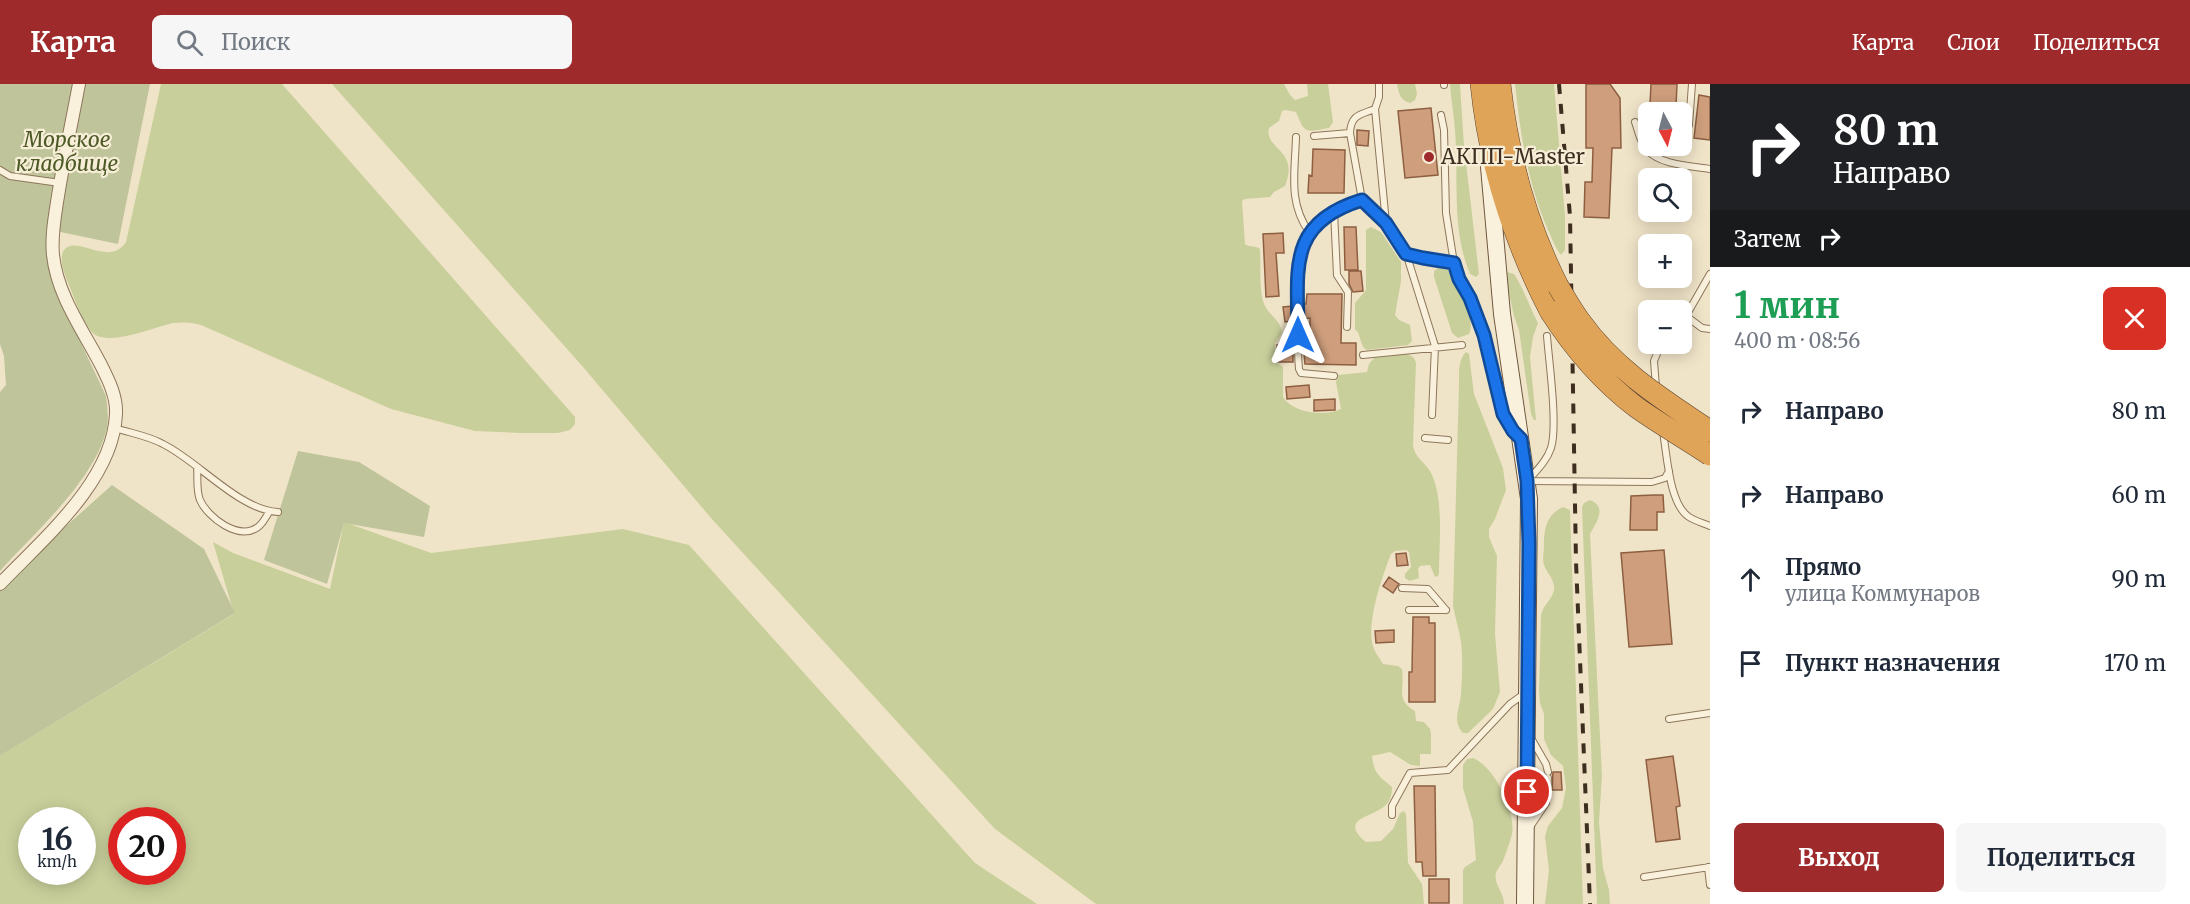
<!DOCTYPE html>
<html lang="ru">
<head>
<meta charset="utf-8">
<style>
	:root { --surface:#fff; --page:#f6f6f7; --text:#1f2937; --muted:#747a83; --accent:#9e2a2b }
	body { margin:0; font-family:Merriweather,serif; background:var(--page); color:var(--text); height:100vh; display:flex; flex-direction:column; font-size:22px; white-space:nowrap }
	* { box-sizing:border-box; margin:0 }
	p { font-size:20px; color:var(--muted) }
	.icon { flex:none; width:33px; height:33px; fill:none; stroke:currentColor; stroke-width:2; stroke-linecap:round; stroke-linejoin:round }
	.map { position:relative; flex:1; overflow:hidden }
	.drawer { display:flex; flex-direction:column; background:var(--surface); width:480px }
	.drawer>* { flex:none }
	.hud { background:#202124; color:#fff; overflow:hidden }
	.needle { width:39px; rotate:173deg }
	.controls { position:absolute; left:1638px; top:18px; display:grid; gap:12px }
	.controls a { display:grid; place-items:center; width:54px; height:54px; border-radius:9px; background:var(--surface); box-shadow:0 3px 15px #0003; font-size:30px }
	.speed { position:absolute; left:18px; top:723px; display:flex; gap:12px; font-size:30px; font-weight:700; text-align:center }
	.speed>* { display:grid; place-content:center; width:78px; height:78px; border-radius:50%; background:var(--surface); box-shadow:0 3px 15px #0003; line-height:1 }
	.speed small { font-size:15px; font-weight:400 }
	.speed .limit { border:9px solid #d22; background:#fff; color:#111 }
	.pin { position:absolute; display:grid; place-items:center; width:51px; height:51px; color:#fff; margin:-26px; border:3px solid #fff; border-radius:50%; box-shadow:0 2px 6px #0007 }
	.me { position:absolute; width:66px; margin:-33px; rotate:0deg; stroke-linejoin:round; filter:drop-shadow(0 0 4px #0008) }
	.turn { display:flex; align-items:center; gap:21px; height:126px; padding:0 24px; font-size:27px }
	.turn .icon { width:78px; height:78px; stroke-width:2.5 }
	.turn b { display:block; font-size:42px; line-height:51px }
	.then { display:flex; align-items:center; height:57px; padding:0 24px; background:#0003; gap:12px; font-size:22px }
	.round { display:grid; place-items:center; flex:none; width:63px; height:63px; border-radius:9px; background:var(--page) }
	.overview { display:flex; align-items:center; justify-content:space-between; height:102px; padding:0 24px }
	h1 { font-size:36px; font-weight:700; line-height:45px; color:#1e9e55 }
	.cta { display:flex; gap:12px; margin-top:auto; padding:12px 24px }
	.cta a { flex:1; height:69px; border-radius:9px; background:var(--accent); color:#fff; font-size:24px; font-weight:700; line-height:69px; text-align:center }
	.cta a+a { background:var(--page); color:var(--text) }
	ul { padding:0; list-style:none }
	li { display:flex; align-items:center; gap:18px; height:84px; padding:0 24px }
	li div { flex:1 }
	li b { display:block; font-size:22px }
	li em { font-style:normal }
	header { display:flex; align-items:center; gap:36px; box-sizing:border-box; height:84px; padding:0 30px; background:var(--accent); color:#fff }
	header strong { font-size:28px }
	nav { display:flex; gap:33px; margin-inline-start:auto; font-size:21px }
	.search { width:420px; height:54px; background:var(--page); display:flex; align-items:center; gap:15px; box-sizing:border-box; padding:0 21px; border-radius:9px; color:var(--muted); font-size:22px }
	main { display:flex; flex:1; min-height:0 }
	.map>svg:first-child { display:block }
	.green { fill:#c9cf9b; fill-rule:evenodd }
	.cemetery { fill:#bfc49a }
	.building { fill:#cf9f7d; stroke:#8d5f41; stroke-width:1.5 }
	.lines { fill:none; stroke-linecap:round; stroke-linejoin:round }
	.lane-casing { stroke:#8d765c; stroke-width:8 }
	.street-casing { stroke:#8d765c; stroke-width:14 }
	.secondary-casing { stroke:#6f573f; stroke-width:18 }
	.highway-casing { stroke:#5b4430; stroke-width:22 }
	.lane { stroke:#faf1dc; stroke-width:6 }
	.street { stroke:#faf1dc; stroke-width:12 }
	.secondary { stroke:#faf1dc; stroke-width:16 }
	.highway { stroke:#e0a458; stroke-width:21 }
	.rail { stroke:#3d2e20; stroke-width:4; stroke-dasharray:10 10; stroke-linecap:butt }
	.highway-bridge-casing { stroke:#5b4430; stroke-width:22; stroke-linecap:butt }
	.highway-bridge { stroke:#e0a458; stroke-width:21 }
	.route-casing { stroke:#114b97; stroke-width:15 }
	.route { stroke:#1a73e8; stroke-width:10 }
	.poi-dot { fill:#9e2a2b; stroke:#f7eed8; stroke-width:2 }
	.labels { text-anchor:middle; stroke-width:4.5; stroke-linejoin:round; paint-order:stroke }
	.park-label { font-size:21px; font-style:italic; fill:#4d5a26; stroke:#f7eed8 }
	.poi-label { font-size:21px; fill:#3d2e20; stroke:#f7eed8; text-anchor:start }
</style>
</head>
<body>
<header>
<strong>Карта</strong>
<div class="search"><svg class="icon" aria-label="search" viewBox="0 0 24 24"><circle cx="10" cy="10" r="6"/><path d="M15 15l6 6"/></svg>Поиск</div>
<nav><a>Карта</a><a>Слои</a><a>Поделиться</a></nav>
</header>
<main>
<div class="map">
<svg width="1710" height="820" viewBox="0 0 1710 820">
	<rect width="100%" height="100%" fill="#f0e4c8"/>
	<path class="green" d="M161 0H282L575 333V340L570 346 558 349H521L475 347 391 325 201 241C191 238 183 238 173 239 154 243 105 265 91 247 81 234 75 216 69 201 65 192 58 175 64 166 76 150 109 184 126 158Z
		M332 0H1284L1290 11 1295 16 1308 12 1307 0H1328L1333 38 1329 44C1306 48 1305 51 1296 28L1285 26 1282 27 1279 37 1269 44C1264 66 1300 65 1285 102L1274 108 1270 113 1245 115 1242 117 1245 160C1250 164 1255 161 1260 165 1261 182 1259 201 1263 217 1267 231 1281 235 1282 249L1275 259 1276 278 1283 283V313C1293 329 1324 333 1341 325L1336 298 1338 291 1367 288 1369 280 1375 273 1408 270 1414 274 1416 279 1413 361C1415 375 1427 379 1432 391 1444 418 1439 460 1439 489L1438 492 1435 493 1430 481 1420 482 1418 485 1419 494 1410 497 1405 494V490L1411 483 1409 468 1406 466 1395 467 1391 470C1382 493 1368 534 1372 558 1373 566 1379 573 1383 580L1398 582 1402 585C1405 605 1395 616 1415 627L1416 637 1424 638 1430 645 1431 650V670H1420V682L1411 681 1390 668 1372 672C1374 690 1379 692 1392 703 1392 712 1390 719 1382 724 1370 733 1339 736 1366 758L1381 757 1393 745 1400 729 1404 727 1406 730 1408 779 1422 800 1424 820H1096L995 745 711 434 583 283Z
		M1397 0H1415L1417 10 1415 16 1410 19C1400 16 1399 10 1397 0Z
		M1450 0H1460L1464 62 1479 190 1476 193 1470 190C1451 145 1459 94 1455 47 1454 31 1451 16 1450 0Z
		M1515 0H1554L1565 132V166L1561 171C1555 164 1552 154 1548 146 1528 100 1520 49 1515 0Z
		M1371 143 1381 148 1401 178V197L1395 231 1399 236 1410 241 1412 257 1408 261 1367 266C1359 262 1362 251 1355 245V219L1366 206V146Z
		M1438 184 1448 186C1456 202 1477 234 1469 250L1458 254 1452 249 1434 193V187Z
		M1507 188 1514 190C1524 205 1529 222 1538 239L1533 253 1530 273 1536 336H1534L1531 330 1519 246 1514 232 1505 191Z
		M1466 268 1469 270 1474 310 1503 384 1506 406 1495 435 1489 445V453L1497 472 1495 550 1500 608 1493 625 1468 649H1463C1451 637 1461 622 1461 609 1462 593 1463 574 1461 558 1459 546 1455 533 1453 521L1459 299C1459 289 1458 276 1466 268Z
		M1590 416C1608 423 1596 439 1590 450L1602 692 1599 738 1603 784 1609 806 1610 820H1597L1582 423 1584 419Z
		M1563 423 1570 426 1583 820H1545L1549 786 1545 753 1548 742 1562 724 1566 704 1563 682 1551 671 1544 655V630L1540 619 1539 606 1541 531C1543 521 1552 516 1554 506 1555 495 1547 490 1544 481 1542 475 1544 468 1544 462 1544 445 1546 431 1563 423Z
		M344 438 431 469 623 445 689 461 975 779 1037 820H0V672L234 530 213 458 233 469 330 505ZM32 736H82V788H32ZM122 736H172V788H122Z
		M1473 674C1495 683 1516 727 1512 750 1510 758 1506 769 1503 777 1501 781 1497 785 1496 789 1493 799 1504 809 1504 820H1463V786L1465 783 1476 776 1473 738 1463 704V681L1467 675Z"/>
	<path class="cemetery" d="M0 0H150L118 160 46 145 47 171 53 200 106 312C107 323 109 333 107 344 95 396 35 448 0 487V308L6 301 4 272 0 260Z
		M298 367 359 378 430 422 424 453 344 439 327 500 264 476Z
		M112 401 204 465 235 529 0 672V507L26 478Z"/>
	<path class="building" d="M1586 0H1610L1620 14 1621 64H1612L1609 134 1584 133 1585 98H1592L1593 64H1586Z
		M1651 0H1677L1676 22 1650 21Z
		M1699 11 1710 13V56L1694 54Z
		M1431 24 1438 91 1405 94 1398 27Z
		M1357 46 1369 47 1368 62 1357 61Z
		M1313 65 1345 66 1344 109H1308L1309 91 1312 92Z
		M1344 143H1356L1358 186H1345Z
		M1283 149 1284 169H1276L1279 212 1266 213 1263 150Z
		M1349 187H1361L1363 207 1353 208 1349 200Z
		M1307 210H1342L1341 259H1356V281L1305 280 1303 259H1310V234L1303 235V220H1306Z
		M1293 222V237L1285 238 1283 223Z
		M1293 260V278H1278L1277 261Z
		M1309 301 1310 313 1287 315 1286 303Z
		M1335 315V326L1314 327V316Z
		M1654 411H1663L1664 428H1657V446H1630L1631 412Z
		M1664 466 1672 560 1629 563 1621 469Z
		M1406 469 1408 481 1397 482 1396 470Z
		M1389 493 1399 500 1393 509 1383 502Z
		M1413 533H1429V539H1435V618H1409V588H1412Z
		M1394 546V558L1376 559 1375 547Z
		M1673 672 1680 722 1676 723 1680 755 1656 758 1646 676Z
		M1553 688H1561L1562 706H1552Z
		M1414 702H1435L1436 792H1423L1422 778H1416Z
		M1429 795H1449V819H1429Z"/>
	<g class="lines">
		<defs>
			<path id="lane" d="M1379 0V13L1375 25 1386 139 1406 169 1423 175 1454 179
				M1444 1V0
				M1375 25C1359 31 1351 31 1350 49L1362 116 1386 139
				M1441 31 1444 46 1446 129 1454 179 1484 251 1503 330 1516 350
				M1635 38C1638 46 1640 58 1646 65 1659 81 1691 82 1710 85
				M1689 41 1692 0
				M1314 52 1350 49
				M1296 53C1295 89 1288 118 1309 148
				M0 86 10 92 60 99
				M1334 127 1337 191 1348 208 1347 243
				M1406 169 1435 262 1432 331
				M1686 232 1702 244 1710 245
				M1682 233 1686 232 1710 190
				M1363 271 1462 261
				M1334 292 1301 289 1299 285C1297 263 1298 241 1298 219 1298 162 1301 134 1362 116
				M1656 303 1654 277 1661 260
				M115 344C130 349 149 352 163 360 198 377 239 426 278 428
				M1663 348C1667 370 1669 420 1689 433 1695 437 1703 439 1710 442
				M1425 354 1448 356
				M197 383C198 394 196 406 200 416 208 434 239 457 258 443 263 439 266 433 269 428
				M1530 394C1538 385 1547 376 1551 364 1558 342 1549 278 1547 252
				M1528 397 1652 398 1665 394 1669 387
				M1402 504 1428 505 1446 526
				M1409 526H1446
				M1669 635 1710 629
				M1531 654 1546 680 1548 688
				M1392 731V722L1410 689 1448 686 1510 620 1524 610
				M1530 743 1546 719 1548 694
				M1708 783 1710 801
				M1644 793 1710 783"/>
			<path id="street" d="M0 500C43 455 113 397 116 330 117 312 108 295 100 279 82 245 57 210 53 171 51 152 55 131 58 112 64 75 72 37 79 0"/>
			<path id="secondary" d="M1489 83 1502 230 1529 415 1525 820"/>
			<path id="highway" d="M1481 0C1489 80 1513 155 1550 227
				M1500 0C1508 72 1525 137 1558 202"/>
		</defs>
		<use href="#lane" class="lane-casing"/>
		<use href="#street" class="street-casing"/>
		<use href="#secondary" class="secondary-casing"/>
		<use href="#highway" class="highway-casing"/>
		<use href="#lane" class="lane"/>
		<use href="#street" class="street"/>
		<use href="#secondary" class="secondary"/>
		<use href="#highway" class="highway"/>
		<path class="rail" d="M1559 0 1570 132 1576 478 1590 820"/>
		<defs>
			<path id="highway-bridge" d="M1558 202C1565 214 1572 226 1580 237 1614 285 1662 315 1710 347
				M1550 227C1573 263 1602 297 1636 323 1660 340 1686 355 1710 371"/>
		</defs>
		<use href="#highway-bridge" class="highway-bridge-casing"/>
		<use href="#highway-bridge" class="highway-bridge"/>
	</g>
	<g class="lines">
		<defs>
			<path id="route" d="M1298 251C1298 186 1286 139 1362 116L1386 139 1406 170 1423 174 1454 179 1459 195 1470 214 1484 251 1503 330 1513 347 1521 355 1527 397 1529 459 1527 708"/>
		</defs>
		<use href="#route" class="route-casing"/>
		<use href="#route" class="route"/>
	</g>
	<circle class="poi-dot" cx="1429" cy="73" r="6"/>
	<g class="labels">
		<g class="park-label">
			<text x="67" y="63">Морское<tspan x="67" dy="24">кладбище</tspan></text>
		</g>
		<g class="poi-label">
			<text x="1441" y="80">АКПП-Master</text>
		</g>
	</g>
</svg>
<div class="controls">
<a><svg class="needle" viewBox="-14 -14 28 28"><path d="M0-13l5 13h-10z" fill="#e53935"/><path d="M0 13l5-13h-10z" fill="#747a83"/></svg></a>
<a><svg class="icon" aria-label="search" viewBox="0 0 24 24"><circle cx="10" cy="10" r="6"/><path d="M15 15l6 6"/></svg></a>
<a>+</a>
<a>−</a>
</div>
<div class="speed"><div>16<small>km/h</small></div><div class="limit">20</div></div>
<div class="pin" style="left:1527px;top:708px;background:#d93025"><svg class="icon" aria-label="arrive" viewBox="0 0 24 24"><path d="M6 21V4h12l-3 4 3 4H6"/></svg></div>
<svg class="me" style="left:1298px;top:251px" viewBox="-20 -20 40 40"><path d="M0-17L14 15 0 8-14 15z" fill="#1a73e8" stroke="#fff" stroke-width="4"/></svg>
</div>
<section class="drawer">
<div class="hud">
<div class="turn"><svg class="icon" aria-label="right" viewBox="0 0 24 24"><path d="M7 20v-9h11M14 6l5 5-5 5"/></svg><div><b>80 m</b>Направо</div></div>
<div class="then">Затем<svg class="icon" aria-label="right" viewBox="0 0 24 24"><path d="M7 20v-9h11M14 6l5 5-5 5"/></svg></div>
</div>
<div class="overview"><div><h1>1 мин</h1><p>400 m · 08:56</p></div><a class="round" style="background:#d93025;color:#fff"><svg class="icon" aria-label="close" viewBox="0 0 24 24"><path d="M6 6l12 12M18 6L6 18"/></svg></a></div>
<ul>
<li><svg class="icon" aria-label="right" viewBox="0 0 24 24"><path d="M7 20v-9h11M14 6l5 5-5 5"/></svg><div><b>Направо</b></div><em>80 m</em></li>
<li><svg class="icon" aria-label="right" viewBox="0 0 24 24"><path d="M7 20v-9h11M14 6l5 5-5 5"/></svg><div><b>Направо</b></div><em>60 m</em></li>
<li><svg class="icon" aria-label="ahead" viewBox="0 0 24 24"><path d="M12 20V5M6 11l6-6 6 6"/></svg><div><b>Прямо</b><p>улица Коммунаров</p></div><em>90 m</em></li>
<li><svg class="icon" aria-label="arrive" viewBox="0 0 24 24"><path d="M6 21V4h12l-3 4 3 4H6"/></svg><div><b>Пункт назначения</b></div><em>170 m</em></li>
</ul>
<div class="cta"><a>Выход</a><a>Поделиться</a></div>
</section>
</main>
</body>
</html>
